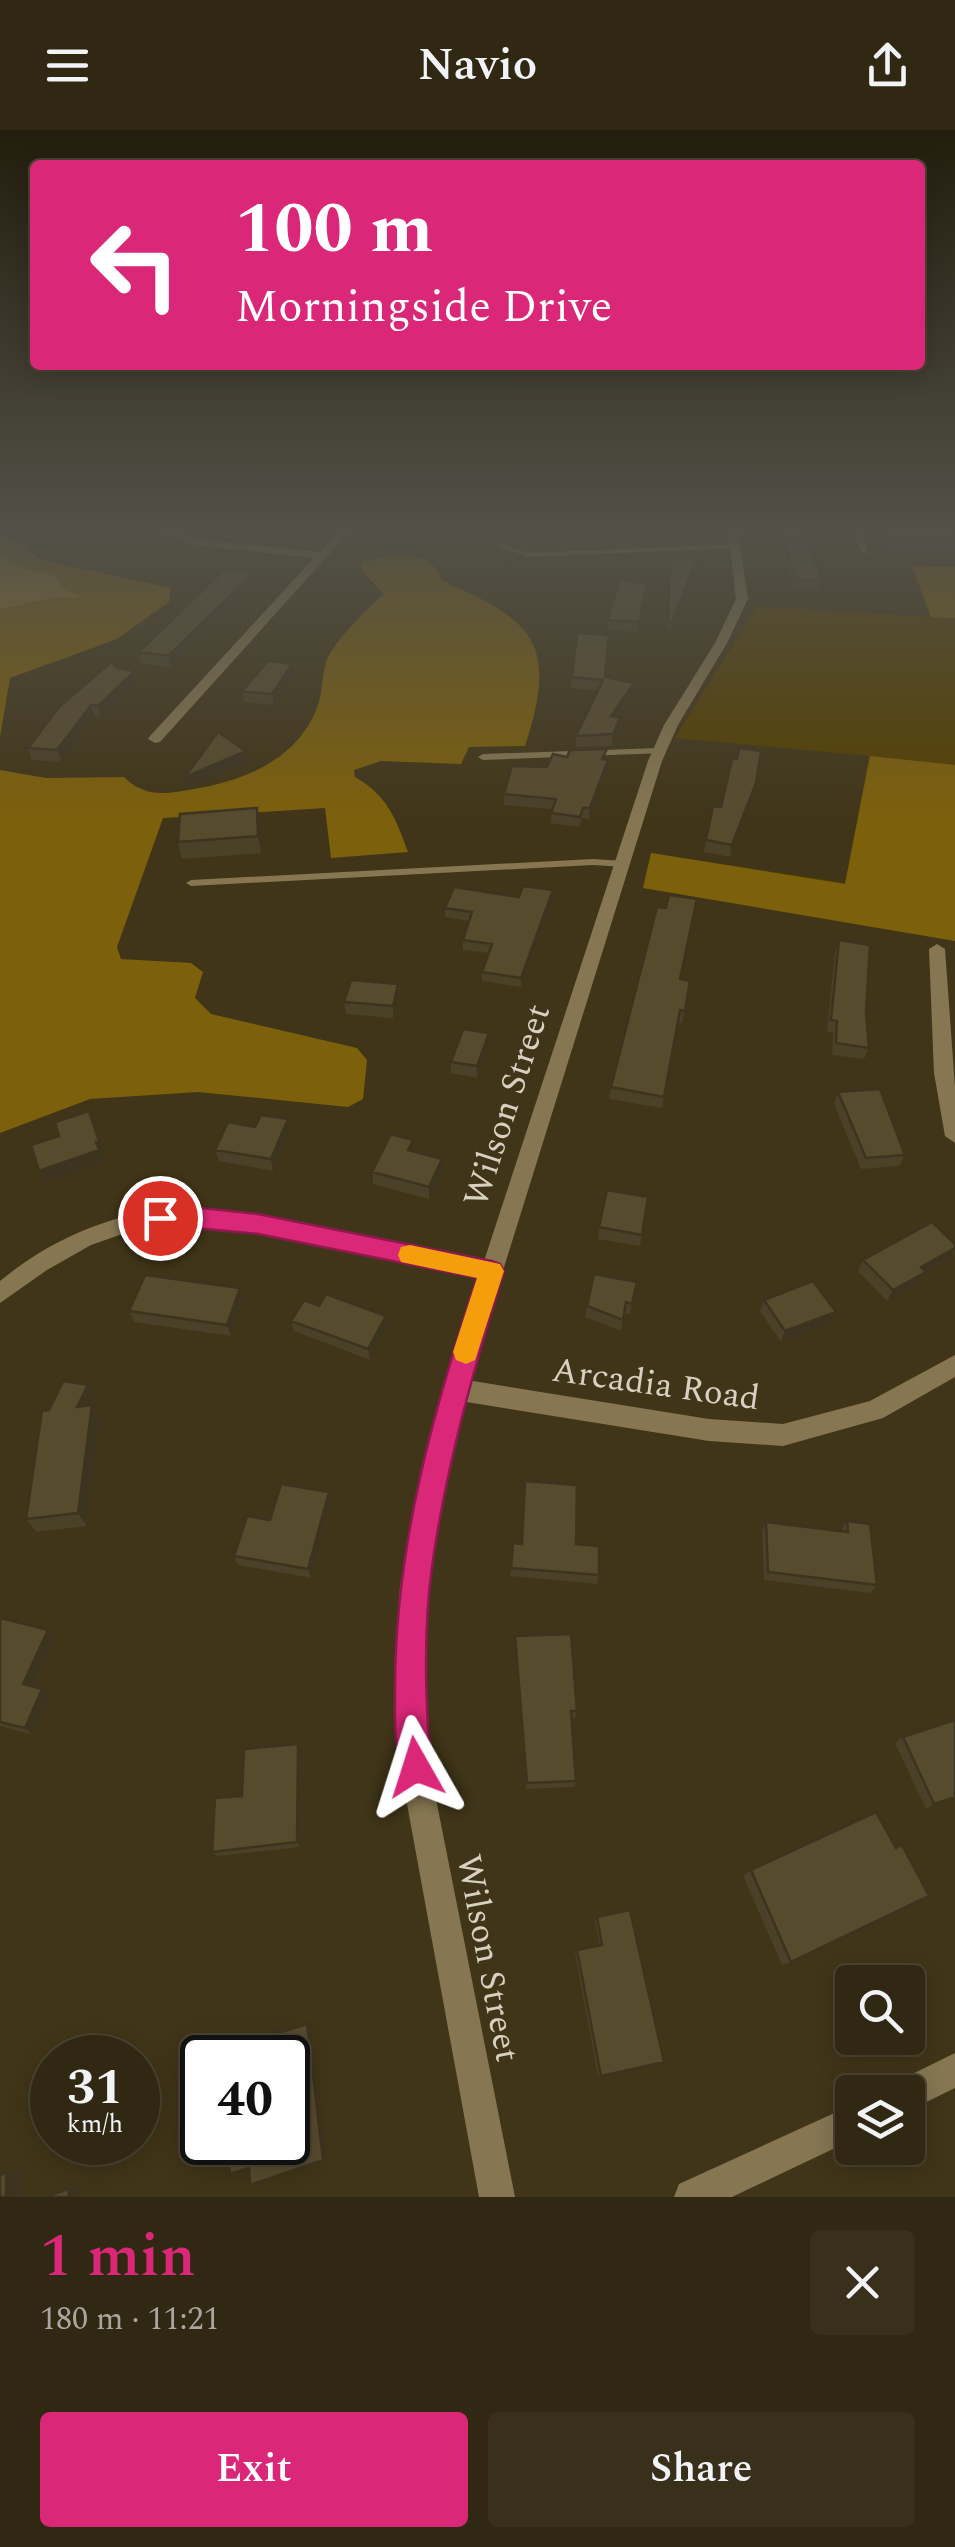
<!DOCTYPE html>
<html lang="en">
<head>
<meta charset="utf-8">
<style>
	:root { --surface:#302812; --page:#38301b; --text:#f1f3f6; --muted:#a8a69f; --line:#4b4432; --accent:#db2777 }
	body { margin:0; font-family:Spectral,serif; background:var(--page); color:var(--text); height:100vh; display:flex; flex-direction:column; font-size:38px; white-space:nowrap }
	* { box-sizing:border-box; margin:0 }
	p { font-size:32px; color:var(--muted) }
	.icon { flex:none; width:55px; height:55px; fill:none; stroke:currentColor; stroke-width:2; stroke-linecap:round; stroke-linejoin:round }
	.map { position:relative; height:2067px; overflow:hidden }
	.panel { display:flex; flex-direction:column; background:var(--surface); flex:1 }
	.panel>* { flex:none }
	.hud { position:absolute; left:30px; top:30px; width:895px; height:210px; border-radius:10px; box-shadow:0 5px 25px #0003,0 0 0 2px var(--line); background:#db2777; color:#fff; overflow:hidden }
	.fabs { position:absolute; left:835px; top:1835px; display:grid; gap:20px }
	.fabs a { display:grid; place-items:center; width:90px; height:90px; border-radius:10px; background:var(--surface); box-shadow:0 5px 25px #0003,0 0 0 2px var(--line); font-size:50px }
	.speed { position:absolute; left:30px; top:1905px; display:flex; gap:20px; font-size:50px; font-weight:700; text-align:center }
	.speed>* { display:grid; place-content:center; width:130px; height:130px; border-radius:50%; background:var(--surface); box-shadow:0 5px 25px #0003,0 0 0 2px var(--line); line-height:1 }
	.speed small { font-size:25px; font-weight:400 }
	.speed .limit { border:5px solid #111; border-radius:15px; background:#fff; color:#111 }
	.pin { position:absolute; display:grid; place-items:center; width:85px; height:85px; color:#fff; margin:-42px; border:5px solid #fff; border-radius:50%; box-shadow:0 2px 10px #0007 }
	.me { position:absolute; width:110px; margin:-55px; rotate:354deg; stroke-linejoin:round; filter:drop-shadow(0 0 8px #0008) }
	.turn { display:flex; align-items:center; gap:35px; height:210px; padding:0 40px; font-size:45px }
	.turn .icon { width:130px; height:130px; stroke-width:2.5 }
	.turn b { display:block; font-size:70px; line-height:85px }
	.round { display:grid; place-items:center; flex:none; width:105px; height:105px; border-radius:10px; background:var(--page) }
	.summary { display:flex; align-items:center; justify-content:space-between; height:170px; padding:0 40px }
	h1 { font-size:60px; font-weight:600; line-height:75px; color:var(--accent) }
	.cta { display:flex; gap:20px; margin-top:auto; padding:20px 40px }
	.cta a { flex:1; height:115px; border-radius:10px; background:var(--accent); color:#fff; font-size:40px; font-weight:600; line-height:115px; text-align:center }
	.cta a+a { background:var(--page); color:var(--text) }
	header { display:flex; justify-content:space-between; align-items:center; height:130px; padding:0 40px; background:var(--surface); font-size:45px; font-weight:600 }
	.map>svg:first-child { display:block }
	.green { fill:#554000 }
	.forest { fill:#7d600b }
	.water { fill:#95782c }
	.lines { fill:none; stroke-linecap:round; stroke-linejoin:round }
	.service { fill:#867752; fill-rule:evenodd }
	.minor { fill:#867752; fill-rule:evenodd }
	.tertiary { fill:#867752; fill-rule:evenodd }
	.wall { fill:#4b4028 }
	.shaded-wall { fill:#3d3420 }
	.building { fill:#574b2e; stroke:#3d3420; stroke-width:2.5 }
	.route { fill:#db2777; stroke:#8e194d; stroke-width:2.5 }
	.slow { fill:#f59e0b }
	.labels { text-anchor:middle; stroke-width:10; stroke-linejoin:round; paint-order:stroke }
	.street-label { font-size:35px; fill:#d8d1c1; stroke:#403518 }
</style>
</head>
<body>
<header><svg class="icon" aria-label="menu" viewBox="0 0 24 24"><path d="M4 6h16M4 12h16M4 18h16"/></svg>Navio<svg class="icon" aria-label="share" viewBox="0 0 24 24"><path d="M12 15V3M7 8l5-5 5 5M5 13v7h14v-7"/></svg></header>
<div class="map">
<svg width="955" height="2067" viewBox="0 0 955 2067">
	<rect width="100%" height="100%" fill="#403518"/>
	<path class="green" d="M912 435 955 437V811L643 758 651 723 845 753 869 626 675 608 757 476 930 487Z"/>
	<path class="forest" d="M0 401 42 430 171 458 169 472 117 509 10 548 0 607Z
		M392 425C416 427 434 426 442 451 535 490 558 515 525 616L469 617 461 634 381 631 354 640 355 647C387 665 396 689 408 722L331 728 325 678 163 688 117 817 121 829 191 833 203 842 195 868 211 884 357 918 367 930 363 969 348 977 198 962 90 969 0 1003V640L46 648 124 647C145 668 167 664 194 659 247 650 301 628 319 572 323 558 322 539 328 527 339 507 366 479 384 464L361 440V432Z
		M912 436 955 437V488L931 487Z
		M870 626 955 635V811L643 758 651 723 845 754Z"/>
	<path class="water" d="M0 425 24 439 55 445 62 459 85 468 57 467 0 479Z"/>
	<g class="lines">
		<path class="service" d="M853 401H861L869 424 862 422Z
			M735 414H738V418L529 427 499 417 503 415 529 423Z
			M659 618 664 621 662 623 483 630 478 627 483 624Z
			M593 729 624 731 629 734 624 737 593 735 191 756 186 753 191 750Z"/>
		<path class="minor" d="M158 401H173L196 409 320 422 339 401H350L160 612 155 613 148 609 150 606 314 428 194 415Z
			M937 814 945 819 955 957V1013L945 1006 934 943 929 819Z
			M180 1077 242 1082 491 1132 499 1135 502 1141 499 1147 491 1150 242 1099 180 1093 131 1101 91 1115 47 1140 0 1173V1151C52 1108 113 1083 180 1077Z
			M955 1225V1247L883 1288 783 1316 709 1311 454 1270 446 1266 442 1259 446 1252 454 1248 709 1289 783 1294 870 1271Z"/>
		<path class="tertiary" d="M728 401H738L748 469 727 513 678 595 662 631 466 1259 438 1384 425 1465V1600L437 1674 515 2067H479L407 1674 397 1600 399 1465 412 1384 442 1259 648 631 664 595 715 513 736 469Z
			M955 1923V1958L908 1981V1962H891L896 1952Z
			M852 1975V2010L732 2067H674L679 2054Z"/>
	</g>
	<path class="wall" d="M72 401H108L109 404H73Z
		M775 401H801L821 450 818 461 794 460Z
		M884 401H955V430L952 425 893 422Z
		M670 435 696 436 671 500 667 499Z
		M254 442 255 453 171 537 141 533 139 522Z
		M646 463 638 502 608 500V490Z
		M118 538 135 541 138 552 101 587 95 586 61 632 32 630 28 618Z
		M293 545 274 575 244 572 242 561Z
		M572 547H605L632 564 617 587 619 599 612 616 576 617V606L598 561 571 558Z
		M606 630 607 640 589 689 582 688 579 697 550 693 552 679 504 675V664L547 637Z
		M753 665 730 727 704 722 706 710 721 677Z
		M257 678 260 696 261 723 182 729 178 712Z
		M553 760V769L521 857 482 851V842L489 823 463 820V810L469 791 445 787V778L519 767Z
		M839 810 866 882 869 918 864 929 832 925 833 903 827 902 835 822Z
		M680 849 690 851 682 893 678 892 662 978 609 969 611 957Z
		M398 854 399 866 393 888 346 884 344 872Z
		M488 915 477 948 451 943V932Z
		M838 962 905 1025 899 1036 861 1039 834 974Z
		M255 997 290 1001 273 1041 219 1031 215 1020Z
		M414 1022 443 1041 429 1069 373 1054 372 1042Z
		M648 1067 640 1116 598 1109 599 1097Z
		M955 1114V1121L951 1128 925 1143 919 1153 887 1171 858 1141 863 1130Z
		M637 1152 630 1184 624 1183 621 1201 585 1187 587 1176Z
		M243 1169 231 1206 134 1192 129 1181Z
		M764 1170 831 1193 781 1212 760 1181Z
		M319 1176 388 1196 370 1230 294 1201 291 1191Z
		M88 1255 96 1269 92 1277 100 1289 87 1396 36 1402 26 1389 49 1280Z
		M331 1371 311 1448 238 1435 234 1426 270 1390Z
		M847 1391 877 1455 871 1463 764 1450 762 1401 766 1392 841 1401Z
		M576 1414 599 1445 597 1454 510 1446 511 1438Z
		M0 1488 55 1508 33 1557 50 1566 33 1605 0 1596Z
		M515 1506 577 1581 575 1588H572L576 1651 574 1657 526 1659Z
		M955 1590V1669L926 1679 895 1613 903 1607Z
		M301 1620 300 1717 217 1726 212 1722 242 1666Z
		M896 1718 791 1832 782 1835 743 1746 751 1740Z
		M630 1780 601 1946H598L575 1823 577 1820 600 1816 595 1791 597 1787Z"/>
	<path class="shaded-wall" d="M697 428 696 436 671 500 672 492Z
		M254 442 255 453 171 537 168 526Z
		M292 534 293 545 274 575 272 564Z
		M135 541 138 552 101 587 98 576Z
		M634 553 632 564 610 598 611 586Z
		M91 575 95 586 61 632 57 620Z
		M620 588 619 599 612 616 613 604Z
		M246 621 248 632 188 658 185 647Z
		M608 630 607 640 589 689 590 678Z
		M756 653 753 665 730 727 732 715Z
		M257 678 260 696 261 723 258 706Z
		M553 760V769L521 857V848Z
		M398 854 399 866 393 888V876Z
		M489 903 488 915 477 948V936Z
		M89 981 104 1023 101 1024 96 1012Z
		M288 989 290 1001 273 1041 271 1029Z
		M99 1020 104 1032 44 1052 39 1041Z
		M442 1029 443 1041 429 1069V1057Z
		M955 1118 951 1128 925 1143 919 1153 887 1171 893 1160 921 1137Z
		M240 1158 243 1169 231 1206 227 1195Z
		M836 1182 831 1193 781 1212 785 1201Z
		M386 1186 388 1196 370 1230 368 1219Z
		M88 1255 96 1269 92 1277 100 1289 87 1396 78 1383 77 1277Z
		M329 1362 331 1371 311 1448 308 1439Z
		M48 1500 55 1508 31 1561 23 1554Z
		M42 1559 50 1566 33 1605 25 1598Z
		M298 1614 301 1620 300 1717 297 1712Z
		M955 1667V1669L926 1679 934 1674Z
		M307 1894 310 1895 326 2028 323 2030Z
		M21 2040V2067H6V2043Z
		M82 2055V2067H69L68 2059Z"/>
	<path class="building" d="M780 401H801L815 430 821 450H796Z
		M891 401H955V415L895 412Z
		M671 427 697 428 672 492 668 491Z
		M225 439 254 442 168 526 139 522Z
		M619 450 647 453 639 492 608 490Z
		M577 503 609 505 605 547 634 553 611 586 620 588 613 604 576 606 603 550 572 547Z
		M268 531 292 534 272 564 242 561Z
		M111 532 118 538 135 541 98 576 91 575 57 620 28 618 59 577Z
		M218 602 246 621 185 647Z
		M739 618 761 621 756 653 732 715 706 710 713 676 721 677 732 629H737Z
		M607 619 602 629 608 630 590 678H583L580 687 551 683 556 669 504 664 512 636 547 637 553 624 567 627 570 620Z
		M257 678 258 706 178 712 180 684Z
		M523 756 553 760 521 848 482 842 492 814 463 810 472 782 445 778 454 757 519 767Z
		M669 765 697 769 680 849 690 851 685 881 680 880 664 967 611 957 657 777 666 778Z
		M839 810 870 815 866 882 869 918 836 913 837 891 831 890Z
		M351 850 398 854 393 876 344 872Z
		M463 899 489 903 477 936 451 932Z
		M880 959 905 1025 866 1028 838 962Z
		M89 981 99 1011 96 1012 99 1020 39 1041 31 1015 59 1006 55 992Z
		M261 985 288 989 271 1029 215 1020 228 992 255 997Z
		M391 1004 413 1010 408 1020 442 1029 429 1057 372 1042Z
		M607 1060 648 1067 642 1105 599 1097Z
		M932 1092 955 1114V1118L921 1137 926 1142 893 1160 863 1130Z
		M594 1144 637 1152 632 1174 626 1172 623 1190 587 1176Z
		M145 1145 240 1158 227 1195 129 1181Z
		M813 1151 836 1182 785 1201 764 1170Z
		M326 1164 386 1186 368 1219 291 1191 304 1170 319 1176Z
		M63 1251 88 1255 77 1277 92 1275 78 1383 26 1389 42 1281 49 1280Z
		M525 1351 577 1355 576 1414 599 1416V1445L511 1438 513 1413 522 1414Z
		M281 1354 329 1362 308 1439 234 1426 247 1386 270 1390Z
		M847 1391 870 1394 877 1455 768 1442 766 1392 848 1402Z
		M0 1488 48 1500 23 1554 42 1559 25 1598 0 1592Z
		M571 1504 577 1581H571L576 1651 527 1653 515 1506Z
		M955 1590V1667L934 1674 903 1607Z
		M298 1614 297 1712 212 1722 215 1668 242 1666 244 1619Z
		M876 1682 896 1718 902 1715 929 1766 791 1832 751 1740Z
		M630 1780 664 1932 601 1946 577 1820 602 1815 597 1787Z
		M307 1894 323 2030 250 2055 249 2038 230 2044 227 2012H288V1928H241L240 1915Z
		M6 2043V2067H0V2045Z
		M68 2059 69 2067H46Z"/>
	<linearGradient id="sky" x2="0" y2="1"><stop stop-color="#231d0d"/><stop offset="0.58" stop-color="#535148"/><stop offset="1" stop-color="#535148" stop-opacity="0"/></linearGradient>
	<rect width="955" height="690" fill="url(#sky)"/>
	<path class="route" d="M182 1076 258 1084 492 1131 500 1134 504 1141C474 1238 446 1336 432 1437 425 1488 425 1545 428 1597 429 1615 436 1631 428 1649L416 1653 405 1649C393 1620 395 1588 395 1558 395 1417 433 1281 477 1148L258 1104 152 1094 149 1088 152 1081Z"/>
	<path class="slow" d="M410 1115 500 1134 504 1141 475 1230 466 1234 456 1230 453 1222 477 1148 401 1132 398 1125 401 1117Z"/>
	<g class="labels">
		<g class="street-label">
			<text transform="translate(506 975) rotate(-72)" y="12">Wilson Street</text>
			<text transform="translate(656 1253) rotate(8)" y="12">Arcadia Road</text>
			<text transform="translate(489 1828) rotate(79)" y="12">Wilson Street</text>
		</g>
	</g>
</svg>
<div class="fabs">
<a><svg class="icon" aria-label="search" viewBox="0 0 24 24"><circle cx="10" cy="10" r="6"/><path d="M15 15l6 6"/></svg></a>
<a><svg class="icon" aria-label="layers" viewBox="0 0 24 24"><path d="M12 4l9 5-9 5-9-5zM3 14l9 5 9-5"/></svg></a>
</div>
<div class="speed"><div>31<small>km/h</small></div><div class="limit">40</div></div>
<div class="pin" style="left:160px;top:1088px;background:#d93025"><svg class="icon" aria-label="arrive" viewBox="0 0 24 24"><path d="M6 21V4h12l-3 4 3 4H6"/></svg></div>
<svg class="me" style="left:416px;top:1637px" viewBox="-20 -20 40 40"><path d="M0-17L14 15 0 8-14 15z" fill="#db2777" stroke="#fff" stroke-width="4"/></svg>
<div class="hud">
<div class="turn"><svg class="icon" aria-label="left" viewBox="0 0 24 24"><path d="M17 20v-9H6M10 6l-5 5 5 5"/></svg><div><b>100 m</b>Morningside Drive</div></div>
</div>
</div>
<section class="panel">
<div class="summary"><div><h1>1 min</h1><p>180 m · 11:21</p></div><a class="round"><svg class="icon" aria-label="close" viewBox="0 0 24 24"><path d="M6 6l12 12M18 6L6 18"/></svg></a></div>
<div class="cta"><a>Exit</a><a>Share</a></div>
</section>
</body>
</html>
